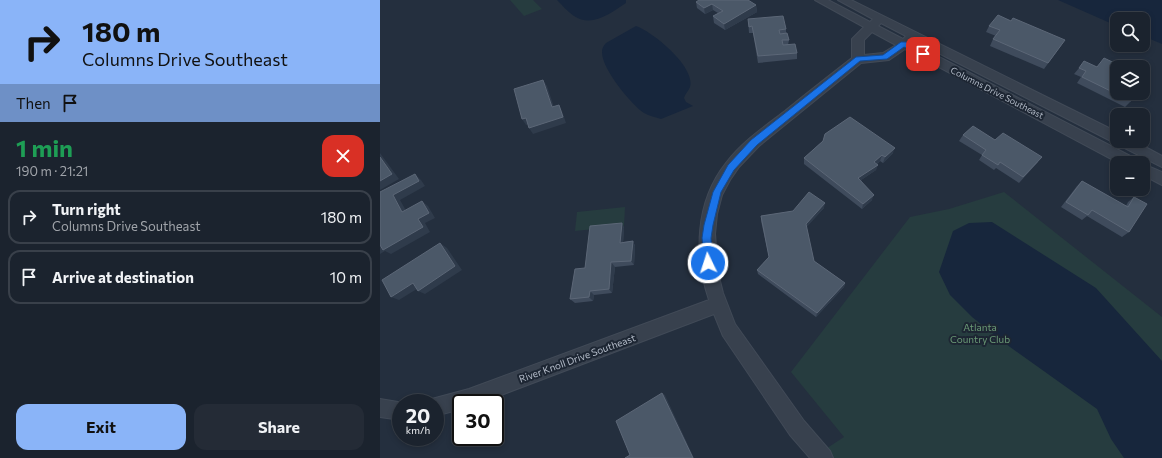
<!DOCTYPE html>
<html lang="en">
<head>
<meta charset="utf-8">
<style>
	:root { --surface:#1b232e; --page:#242b36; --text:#f1f3f6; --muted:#a0a4aa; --line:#39404a; --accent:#8ab4f8 }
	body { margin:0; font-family:Commissioner,sans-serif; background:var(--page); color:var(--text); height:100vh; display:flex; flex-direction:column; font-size:15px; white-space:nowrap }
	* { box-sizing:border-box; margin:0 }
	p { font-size:13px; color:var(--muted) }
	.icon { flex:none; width:22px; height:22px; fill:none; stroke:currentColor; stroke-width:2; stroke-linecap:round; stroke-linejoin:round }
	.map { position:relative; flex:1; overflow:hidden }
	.side { display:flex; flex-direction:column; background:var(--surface); width:380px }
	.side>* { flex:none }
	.top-card { background:#8ab4f8; color:#111; overflow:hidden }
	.tools { position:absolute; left:730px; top:12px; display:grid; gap:8px }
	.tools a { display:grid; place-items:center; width:40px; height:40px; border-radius:8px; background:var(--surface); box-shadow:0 2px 6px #0003,0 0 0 1px var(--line); font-size:20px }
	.speed { position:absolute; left:12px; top:394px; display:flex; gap:8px; font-size:20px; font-weight:700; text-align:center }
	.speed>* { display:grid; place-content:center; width:52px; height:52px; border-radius:50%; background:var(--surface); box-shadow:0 2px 6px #0003,0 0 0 1px var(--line); line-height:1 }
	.speed small { font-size:10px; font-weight:400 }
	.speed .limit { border:2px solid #111; border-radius:6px; background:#fff; color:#111 }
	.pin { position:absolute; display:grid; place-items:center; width:34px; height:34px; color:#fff; margin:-17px; border-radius:8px; box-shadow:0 2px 6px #0006 }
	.me { position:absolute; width:44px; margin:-22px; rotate:356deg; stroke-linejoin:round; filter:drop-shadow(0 0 3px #0008) }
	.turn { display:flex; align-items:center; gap:14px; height:84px; padding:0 16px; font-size:18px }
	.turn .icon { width:52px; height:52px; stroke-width:2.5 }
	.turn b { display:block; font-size:28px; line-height:34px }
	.then { display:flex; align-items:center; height:38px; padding:0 16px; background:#0003; gap:8px; font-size:15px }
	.round { display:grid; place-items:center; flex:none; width:42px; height:42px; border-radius:12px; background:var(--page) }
	.overview { display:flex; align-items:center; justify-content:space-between; height:68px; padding:0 16px }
	h1 { font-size:24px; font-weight:700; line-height:30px; color:#1e9e55 }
	.action { display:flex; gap:8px; margin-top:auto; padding:8px 16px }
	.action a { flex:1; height:46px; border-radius:12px; background:var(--accent); color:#111; font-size:16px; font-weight:700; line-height:46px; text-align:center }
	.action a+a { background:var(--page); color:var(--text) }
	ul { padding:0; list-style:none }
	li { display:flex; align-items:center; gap:12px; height:54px; margin:0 8px 6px; padding:0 8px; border:2px solid var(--line); border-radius:12px }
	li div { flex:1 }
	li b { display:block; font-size:15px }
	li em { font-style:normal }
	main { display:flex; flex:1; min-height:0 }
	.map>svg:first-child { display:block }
	.green { fill:#263c3f }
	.water { fill:#17263c }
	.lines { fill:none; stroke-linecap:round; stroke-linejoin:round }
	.minor-casing { stroke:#414a57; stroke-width:2 }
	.minor { fill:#38414e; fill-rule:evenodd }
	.wall { fill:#3f4b5c }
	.shaded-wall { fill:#2f3b4b }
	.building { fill:#4b5868; stroke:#5c6777 }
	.route { fill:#1a73e8; stroke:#114b97 }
	.labels { text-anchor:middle; stroke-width:4; stroke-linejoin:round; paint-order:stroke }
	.far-street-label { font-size:9px; fill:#b4bcc9; stroke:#1d2633 }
	.park-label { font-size:10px; fill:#6b9a76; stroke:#1d2633 }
	.street-label { font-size:10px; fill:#b4bcc9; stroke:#1d2633 }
</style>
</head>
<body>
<main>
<section class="side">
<div class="top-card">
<div class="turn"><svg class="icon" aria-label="right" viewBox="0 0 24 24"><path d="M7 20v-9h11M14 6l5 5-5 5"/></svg><div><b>180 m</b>Columns Drive Southeast</div></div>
<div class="then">Then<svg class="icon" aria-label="arrive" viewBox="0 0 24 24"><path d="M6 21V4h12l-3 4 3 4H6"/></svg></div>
</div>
<div class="overview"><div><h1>1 min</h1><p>190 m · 21:21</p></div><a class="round" style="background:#d93025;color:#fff"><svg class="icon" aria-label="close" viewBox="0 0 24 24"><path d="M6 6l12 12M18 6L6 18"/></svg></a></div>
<ul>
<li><svg class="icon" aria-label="right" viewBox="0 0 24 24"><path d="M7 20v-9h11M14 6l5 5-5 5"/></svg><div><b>Turn right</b><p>Columns Drive Southeast</p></div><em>180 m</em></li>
<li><svg class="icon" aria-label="arrive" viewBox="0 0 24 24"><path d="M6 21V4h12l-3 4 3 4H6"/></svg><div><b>Arrive at destination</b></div><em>10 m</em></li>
</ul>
<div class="action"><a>Exit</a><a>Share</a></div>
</section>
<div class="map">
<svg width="782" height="458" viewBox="0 0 782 458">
	<rect width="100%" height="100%" fill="#242f3e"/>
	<path class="green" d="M130 0H153L162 9 144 16Z
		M624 192 782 317V458H432L464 437 411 372 530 217 569 209Z
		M245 207 244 226 195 231 197 212Z"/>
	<path class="water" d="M177 0H246V3C231 13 212 28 194 16 188 12 182 5 177 0Z
		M678 0H782V44L763 36V19H737V26Z
		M256 26C273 32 316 67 310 87 309 90 305 94 304 98L306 102 313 106 281 119C276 117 269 116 264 113 250 103 221 68 222 51 222 48 224 45 226 43Z
		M612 222 716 288 782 361V458H744L731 439 717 409 630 347 592 317 570 295 559 272 573 231 589 223Z"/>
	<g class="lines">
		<defs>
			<path id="minor" d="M435 0H448L490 22 493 19 458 0H471L737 132V141H754L782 156V167L535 41 532 43 756 159 758 163H739L525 49 509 60 481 63 379 146 359 167 350 180 342 195 337 214 335 234 338 273 343 293 355 324 424 421 450 451 453 458H430L410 435 343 336 334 314 100 403H81V409L55 416V403H47L48 400 89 389 329 300C314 255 315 202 346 163 362 142 384 127 405 111 427 93 450 75 472 58V39L484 27ZM501 23 526 36 523 39 498 26ZM492 32 516 45 503 53 484 55V40Z
				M763 164 782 172V185L763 175Z
				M0 399 24 403H21V420L0 417Z"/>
		</defs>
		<use href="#minor" class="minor-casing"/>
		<use href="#minor" class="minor"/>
	</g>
	<path class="wall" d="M316 2 376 5 377 12 345 30 334 23 333 16 338 13 333 10 325 14 317 8Z
		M368 19 406 29V33L409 40 408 45 417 53V59L378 63 373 33H369Z
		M631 21 685 40 664 69 610 46 613 39 616 36 606 32 609 26Z
		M717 67 751 101 745 107 697 83 701 77 694 74 699 68Z
		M583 135 615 140 658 162 639 183 616 168 614 170 599 160 602 155 579 141Z
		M443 141 513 153 503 163 500 161 497 164 496 170 481 180 492 200 482 209 424 164V158Z
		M702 181 746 206 748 202 754 197 749 232 742 237 707 216 702 220 681 207 697 186Z
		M444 208 426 227 434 261 465 283 464 287 436 317 378 274 377 270 389 257 381 221V216Z
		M242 223 244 228 243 242 253 241 255 246 254 265 235 267 232 293 214 295 213 301 195 303 190 299Z"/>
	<path class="shaded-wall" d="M332 4 333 10 325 14 324 8Z
		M376 5 377 12 345 30 344 24Z
		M163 80 167 86 176 113 172 107Z
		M179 105 182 111 186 123 153 134 149 128Z
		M146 118 150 124 146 125 142 119Z
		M515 148 513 153 503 163 505 157Z
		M0 153 19 179 0 190Z
		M502 155 500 161 492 167 494 162Z
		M498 165 496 170 477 183 478 178Z
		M35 174 41 180 45 186 20 200 29 216 22 212 13 195Z
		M494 195 492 200 482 209 483 204Z
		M42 201 48 206 55 218 45 223 50 232 11 254 5 251 0 254V245L38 219Z
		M445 203 444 208 425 229 426 224Z
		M242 223 244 228 243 247 240 243Z
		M253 241 255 246 254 265 251 261Z
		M60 243 67 248 82 270 45 294 38 291Z
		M231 262 235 267 232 293 229 289Z
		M33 283 40 287 19 300 11 297Z
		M465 283 464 287 436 317 437 313Z
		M210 291 214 295 213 301 209 297Z
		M282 393 285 395 314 458H313Z"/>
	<path class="building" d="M319 0H368L376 5 344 24 333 16 343 11 332 4 324 8 316 2Z
		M618 15 631 21 633 18 685 40 668 63 613 39 620 30 609 26Z
		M403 16 406 29 399 30 400 34 407 33 409 40H402L403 45 415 44 417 53 378 56 372 26 369 27 368 19Z
		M724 58 743 67H737V93H757L751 101 702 77 706 71 699 68 704 61 717 67Z
		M163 80 172 107 179 105 183 117 149 128 146 118 142 119 134 89Z
		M470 117 515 148 505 157 502 155 494 162 498 165 478 178 494 195 483 204 424 158 443 141 445 134Z
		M593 126 615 140 623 133 662 157 643 177 620 162 618 165 602 155 606 150 583 135Z
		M0 157 12 174 0 181Z
		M35 174 39 181 13 195 22 212 42 201 49 213 38 219 43 227 3 250 0 245V192Z
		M702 181 748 207 754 197 767 204 749 232 712 210 708 215 686 202Z
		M429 192 445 203 426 224 434 261 465 283 437 313 377 270 389 257 381 216 413 211Z
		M242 223 240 243 253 241 251 261 231 262 229 289 210 291 209 297 190 299 195 269 205 268 210 226Z
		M60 243 75 266 38 291 33 283 11 297 2 280Z
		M282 393 313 458H245L250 455 236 421Z"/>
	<path class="route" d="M521 42H526L547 54 543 57 541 56 524 47 507 59 480 61 377 145 354 170 341 192 333 225 331 238 333 263 331 266 328 267 325 266 322 238 324 225 333 192 348 165 371 140 476 57 503 55Z"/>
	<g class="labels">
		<g class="far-street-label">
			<text transform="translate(617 93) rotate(27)" y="3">Columns Drive Southeast</text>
		</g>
		<g class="park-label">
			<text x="600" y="331">Atlanta<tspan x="600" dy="12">Country Club</tspan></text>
		</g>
		<g class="street-label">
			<text transform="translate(197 358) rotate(-20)" y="4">River Knoll Drive Southeast</text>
		</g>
	</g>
</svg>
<div class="tools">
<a><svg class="icon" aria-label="search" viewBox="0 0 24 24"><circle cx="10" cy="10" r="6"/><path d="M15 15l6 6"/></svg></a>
<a><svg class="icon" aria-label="layers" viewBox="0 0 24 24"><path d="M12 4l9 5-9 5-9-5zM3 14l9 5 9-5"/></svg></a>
<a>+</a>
<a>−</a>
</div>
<div class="speed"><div>20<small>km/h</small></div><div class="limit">30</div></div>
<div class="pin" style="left:543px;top:54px;background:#d93025"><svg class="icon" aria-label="arrive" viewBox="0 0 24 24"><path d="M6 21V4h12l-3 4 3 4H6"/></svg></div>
<svg class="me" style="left:328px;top:263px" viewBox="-20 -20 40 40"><circle r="17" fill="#1a73e8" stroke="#fff" stroke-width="3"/><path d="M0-11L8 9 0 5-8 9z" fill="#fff"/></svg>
</div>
</main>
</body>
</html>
